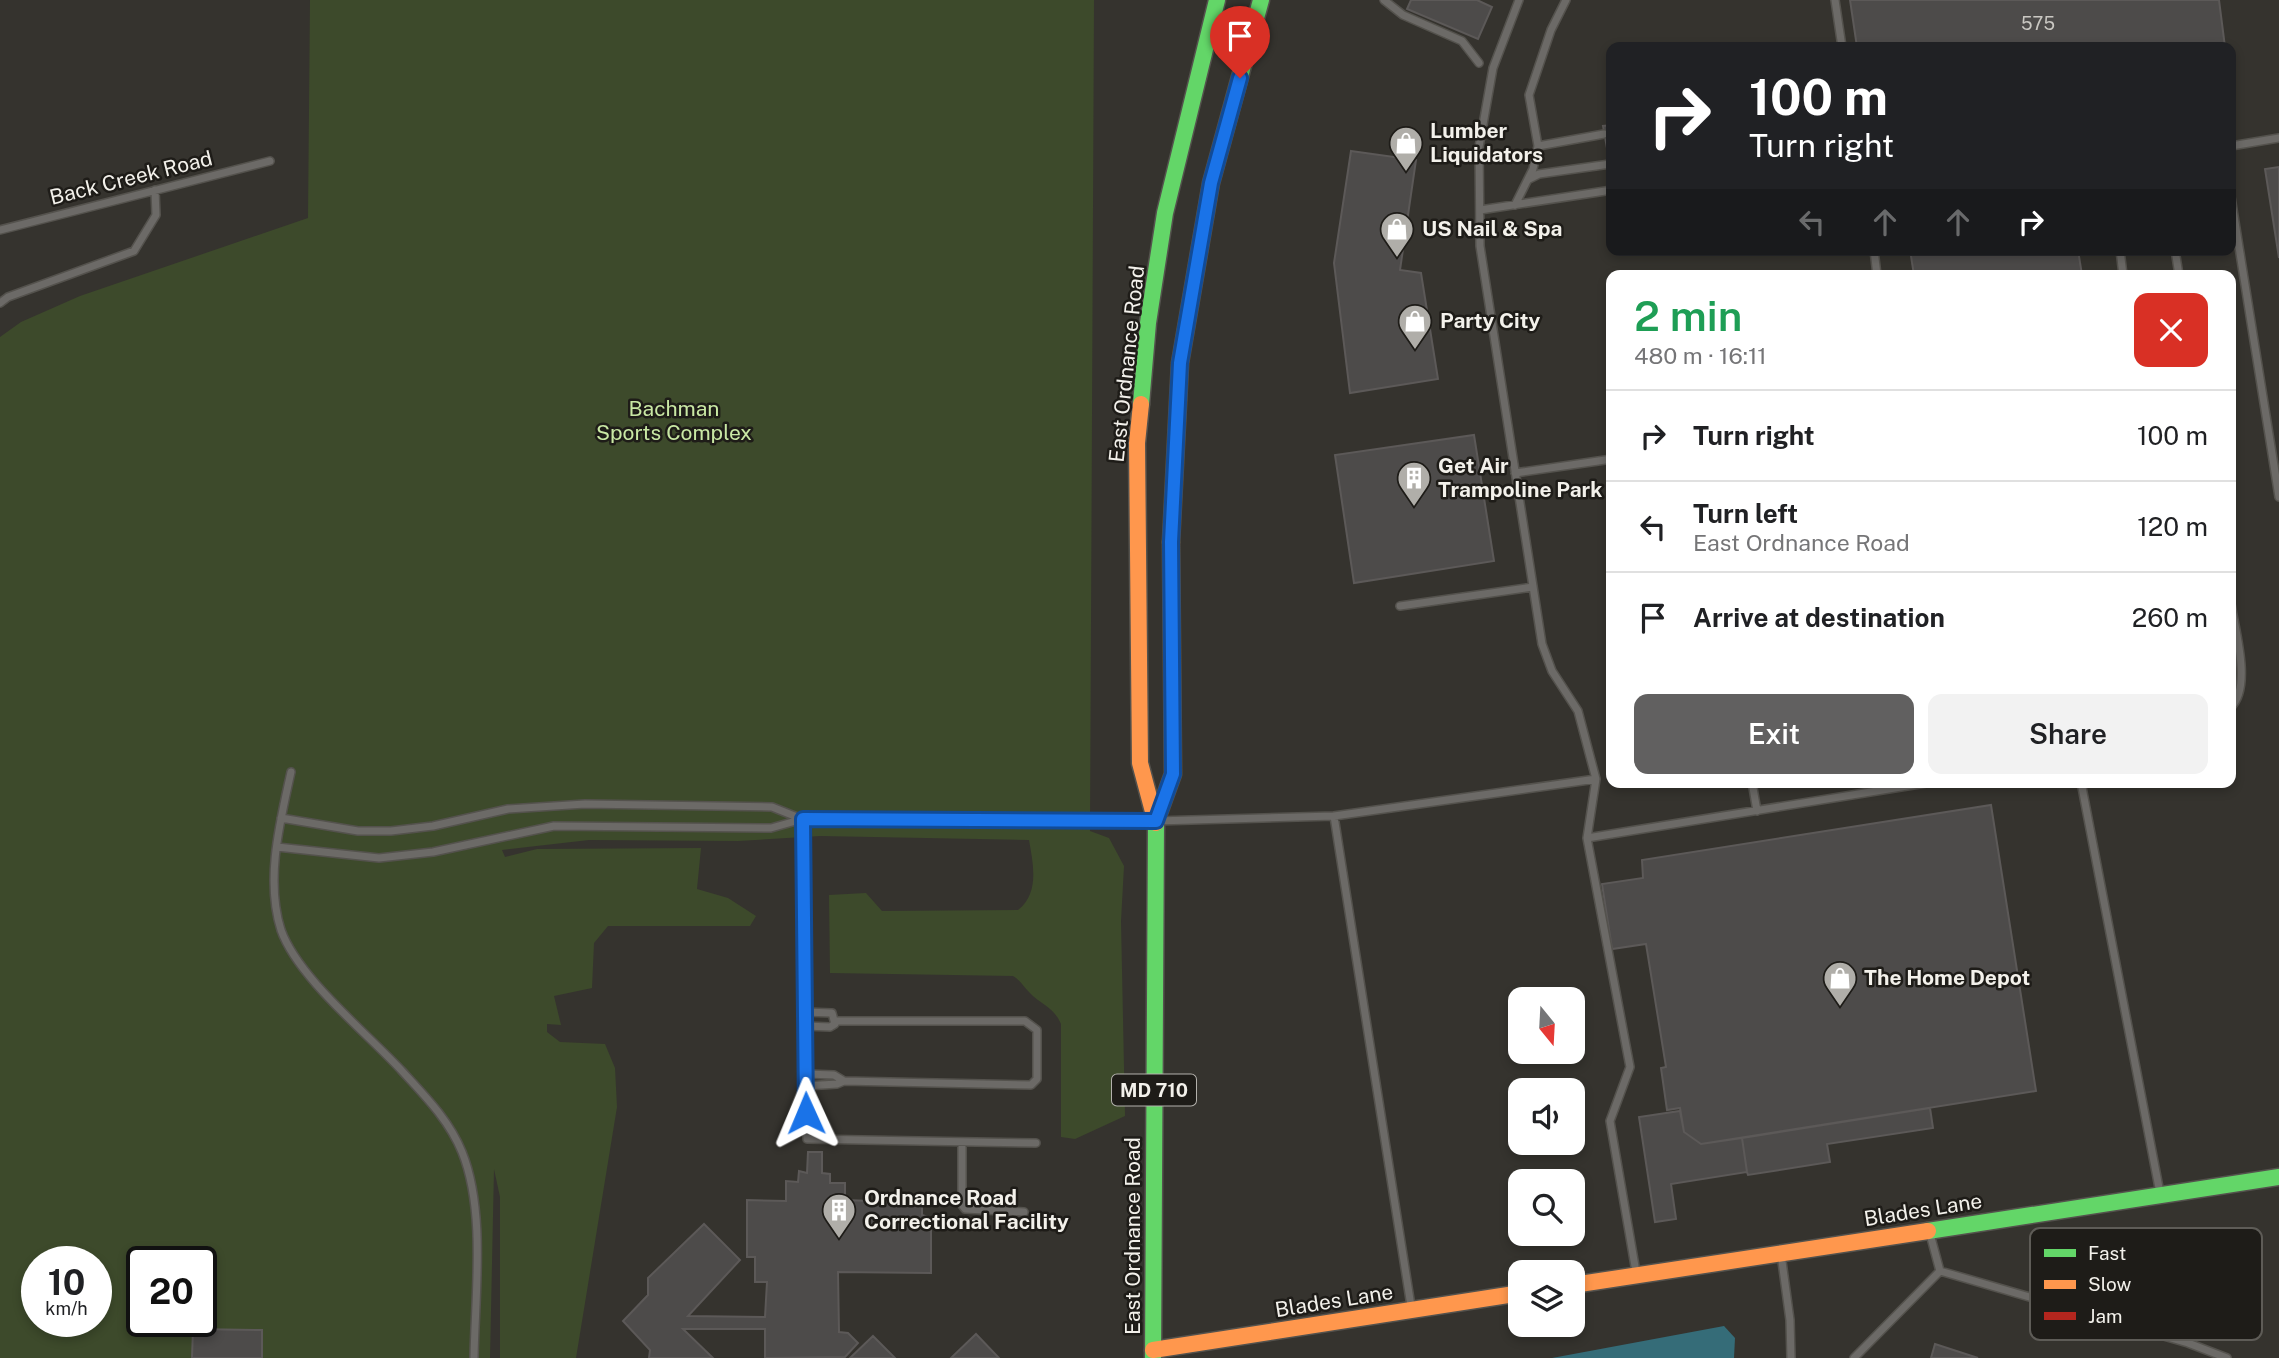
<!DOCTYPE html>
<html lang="en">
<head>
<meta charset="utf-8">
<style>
	:root { --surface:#fff; --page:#f2f2f2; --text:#202124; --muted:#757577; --line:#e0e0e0; --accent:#616060 }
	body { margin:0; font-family:"Public Sans",sans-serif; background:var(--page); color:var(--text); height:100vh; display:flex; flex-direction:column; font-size:26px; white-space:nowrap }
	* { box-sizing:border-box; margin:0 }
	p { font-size:23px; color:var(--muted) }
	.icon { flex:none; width:38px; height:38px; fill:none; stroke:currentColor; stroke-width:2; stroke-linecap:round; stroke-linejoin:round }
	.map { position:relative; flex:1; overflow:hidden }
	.details { position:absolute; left:1606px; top:270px; width:630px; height:518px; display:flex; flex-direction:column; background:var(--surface); border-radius:14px; box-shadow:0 4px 10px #0003 }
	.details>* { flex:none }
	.hud { position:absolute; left:1606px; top:42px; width:630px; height:214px; border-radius:14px; box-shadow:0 4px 10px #0003; background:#202124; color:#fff; overflow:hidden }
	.needle { width:46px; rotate:162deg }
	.fabs { position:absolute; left:1508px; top:987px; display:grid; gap:14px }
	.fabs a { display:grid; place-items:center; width:77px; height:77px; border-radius:14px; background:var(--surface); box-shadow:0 4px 10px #0003; font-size:35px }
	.speed { position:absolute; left:21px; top:1246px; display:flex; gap:14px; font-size:35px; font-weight:700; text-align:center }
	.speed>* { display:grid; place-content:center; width:91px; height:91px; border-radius:50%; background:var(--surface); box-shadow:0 4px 10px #0003; line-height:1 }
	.speed small { font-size:18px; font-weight:400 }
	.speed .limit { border:4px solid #111; border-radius:10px; background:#fff; color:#111 }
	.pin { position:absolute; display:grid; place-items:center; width:60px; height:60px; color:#fff; margin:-72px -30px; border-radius:50% 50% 50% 0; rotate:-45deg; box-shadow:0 0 7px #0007 }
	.pin .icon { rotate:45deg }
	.me { position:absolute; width:77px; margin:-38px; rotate:359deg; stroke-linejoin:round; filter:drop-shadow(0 0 5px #0008) }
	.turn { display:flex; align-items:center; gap:24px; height:147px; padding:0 28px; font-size:32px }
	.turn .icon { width:91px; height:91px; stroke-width:2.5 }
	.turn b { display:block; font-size:49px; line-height:60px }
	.lanes { display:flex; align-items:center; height:66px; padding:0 28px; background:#0003; justify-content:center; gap:35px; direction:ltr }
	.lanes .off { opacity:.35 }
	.round { display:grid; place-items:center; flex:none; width:74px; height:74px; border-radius:14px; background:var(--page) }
	.overview { display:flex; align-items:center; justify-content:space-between; height:119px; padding:0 28px }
	h1 { font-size:42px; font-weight:600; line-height:52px; color:#1e9e55 }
	.cta { display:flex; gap:14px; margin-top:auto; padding:14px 28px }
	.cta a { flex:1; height:80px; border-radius:14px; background:var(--accent); color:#fff; font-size:28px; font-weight:600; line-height:80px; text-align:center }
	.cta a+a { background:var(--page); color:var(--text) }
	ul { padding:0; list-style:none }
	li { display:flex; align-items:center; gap:21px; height:91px; padding:0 28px; border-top:2px solid var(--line) }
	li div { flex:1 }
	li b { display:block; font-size:26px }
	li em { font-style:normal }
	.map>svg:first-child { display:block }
	.green { fill:#3d4a2b; fill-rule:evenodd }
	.water { fill:#356c78 }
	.building { fill:#4d4b4a; stroke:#5c5958; stroke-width:2 }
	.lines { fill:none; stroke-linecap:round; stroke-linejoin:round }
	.lane-casing { stroke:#54524d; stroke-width:10 }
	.fast-casing { stroke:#54524d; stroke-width:19 }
	.slow-casing { stroke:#54524d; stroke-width:19 }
	.jam-casing { stroke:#54524d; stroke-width:19 }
	.lane { stroke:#6c6a67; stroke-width:7 }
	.fast { stroke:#63d668; stroke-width:16 }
	.slow { stroke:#ff974d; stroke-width:16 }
	.jam { stroke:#b3261e; stroke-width:16 }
	.route-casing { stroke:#114b97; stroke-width:18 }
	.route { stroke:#1a73e8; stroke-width:12 }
	.labels { text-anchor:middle; stroke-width:5; stroke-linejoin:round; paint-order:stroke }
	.number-label { font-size:18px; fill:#cac8c3 }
	.shield { fill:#1e1c18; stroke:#b3b1ac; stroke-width:2 }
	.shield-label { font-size:19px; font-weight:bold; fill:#f3f1eb }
	.poi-label { font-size:21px; font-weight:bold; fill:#f3f1eb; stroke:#1e1c18; text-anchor:start }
	.street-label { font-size:21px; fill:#f3f1eb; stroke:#1e1c18 }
	.park-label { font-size:21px; fill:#c9e8a4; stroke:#1e1c18 }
	.key { fill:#1e1c18; stroke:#5e5c57; stroke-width:2 }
	.key-label { font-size:19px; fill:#f3f1eb }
</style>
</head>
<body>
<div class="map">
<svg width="2279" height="1358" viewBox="0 0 2279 1358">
	<rect width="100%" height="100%" fill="#35332e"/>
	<path class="green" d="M310 0H1094L1090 831 1109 838 1124 866 1121 921 1125 1116 1075 1139 1061 1137V1024C1054 1007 1041 1005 1029 992 1023 986 1021 981 1013 976L830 973 829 895 866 893 882 911 1018 910C1040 893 1033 863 1029 840L820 836 738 841 589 840 502 850 505 857 537 849 701 848 697 889 728 898 756 916 750 926H608L594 943 592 988 554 996 561 1025 547 1024V1032L560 1042 605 1044 615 1068 617 1107 576 1358H500V1197L494 1169 490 1358H0V337L21 322 80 296 308 218ZM37 1262H96V1321H37ZM142 1262H201V1321H142Z"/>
	<path class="water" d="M1724 1326 1735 1338 1734 1358H1552Z"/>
	<path class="building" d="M1411 0H1477L1492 7 1478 39 1407 9Z
		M1850 0H2219L2225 47H1857Z
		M1612 125V176L1603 126Z
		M1351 151 1416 160 1400 270 1421 273 1438 379 1350 393 1334 263Z
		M2279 167V258L2265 169Z
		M1910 250H2078L2082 275H1914Z
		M1910 250H2078L2082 275H1914Z
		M1474 435 1494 561 1354 583 1335 455Z
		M1991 805 2036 1091 1701 1144 1684 1132 1680 1108 1667 1110 1661 1068 1666 1067 1646 944 1612 949 1602 884 1643 878 1642 860Z
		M1930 1108 1933 1128 1827 1144 1830 1162 1748 1175 1747 1172 1742 1138Z
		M1680 1111 1684 1132 1701 1144 1742 1138 1747 1172 1671 1184 1676 1219 1655 1222 1639 1117Z
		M808 1152H822V1173L830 1174V1183H845V1200L922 1203V1215L931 1218V1273L838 1272 839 1332 848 1333 858 1343 845 1357 765 1358V1329H683L713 1358H649L650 1350 623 1321 648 1295V1278L704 1224 740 1260 688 1316 765 1317 767 1282H755V1257H747V1200L786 1201V1181L798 1182 799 1171 807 1173Z
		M193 1329 262 1330V1358H192Z
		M976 1334 999 1358H951Z
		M873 1336 895 1358H850Z
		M1935 1344 1978 1358H1931Z"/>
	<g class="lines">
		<defs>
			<path id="lane" d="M1384 0 1403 15 1462 41 1479 63
				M1835 0 1842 47
				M1538 146 1529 95 1551 30 1566 0
				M2231 146 2279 138
				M1529 179 1539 174 1610 164
				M2231 197 2279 497
				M1515 205 1533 169 1538 146 1604 134
				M1480 210 1612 190
				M0 230 270 161
				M1874 250 1877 275
				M2120 250 2123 275
				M2175 250 2179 275
				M0 303 8 297 134 251 156 215 155 190
				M1515 473 1612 459
				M2231 604C2235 630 2252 687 2231 707
				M1400 606 1533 587
				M291 772C280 822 265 880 281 930 298 978 367 1033 402 1071 425 1096 449 1120 462 1152 486 1211 475 1295 474 1358
				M1596 779 1587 838 1630 1067 1610 1121 1636 1272
				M1752 782 1757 811
				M2081 782 2160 1193
				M1334 816 1411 1306
				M281 818 358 831H391L433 826 508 809 585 804 772 807 802 819
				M1587 838 1932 782
				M277 847 379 858 433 852 554 826 771 828 803 819
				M805 1012 832 1013 835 1024 830 1027 805 1026
				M806 1074 834 1075 844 1081
				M806 1086 837 1084 844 1081 1031 1085 1037 1079V1030L1025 1021H835
				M962 1142V1205L965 1209 1024 1212
				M1036 1143 807 1139 803 819 1156 821 1334 816 1596 779 1578 711 1552 671 1542 644 1480 246 1479 147 1493 68 1519 0
				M1930 1234 1940 1271
				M1781 1254 1790 1320 1791 1358
				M1940 1271 2188 1343 2227 1358
				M1854 1358 1940 1271"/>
			<path id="fast" d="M1141 404 1148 323 1165 213 1217 0
				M1171 542 1180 363 1211 183 1261 0
				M1928 1231 2279 1177
				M1153 1358 1156 823"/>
			<path id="slow" d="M1141 404 1137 443 1140 763 1156 823
				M1573 1285 1928 1231
				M1153 1350 1521 1293"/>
			<path id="jam" d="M1156 821 1173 774 1171 542"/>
		</defs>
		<use href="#lane" class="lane-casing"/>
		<use href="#fast" class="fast-casing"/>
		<use href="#slow" class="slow-casing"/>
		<use href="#jam" class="jam-casing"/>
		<use href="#lane" class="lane"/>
		<use href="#fast" class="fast"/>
		<use href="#slow" class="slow"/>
		<use href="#jam" class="jam"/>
	</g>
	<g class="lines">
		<defs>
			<path id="route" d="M806 1113 803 819 1156 821 1173 774 1171 542 1180 363 1211 183 1240 78"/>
		</defs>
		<use href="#route" class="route-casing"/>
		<use href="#route" class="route"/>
	</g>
	<defs>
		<symbol id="shop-pin" viewBox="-11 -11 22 30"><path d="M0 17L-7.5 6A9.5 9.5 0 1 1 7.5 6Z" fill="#b0aea9" stroke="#1e1c18"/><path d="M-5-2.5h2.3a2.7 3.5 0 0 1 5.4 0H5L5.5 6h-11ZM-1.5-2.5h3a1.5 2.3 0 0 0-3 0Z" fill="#fff"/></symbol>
		<symbol id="building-pin" viewBox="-11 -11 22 30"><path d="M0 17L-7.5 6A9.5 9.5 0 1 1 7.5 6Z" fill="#b0aea9" stroke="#1e1c18"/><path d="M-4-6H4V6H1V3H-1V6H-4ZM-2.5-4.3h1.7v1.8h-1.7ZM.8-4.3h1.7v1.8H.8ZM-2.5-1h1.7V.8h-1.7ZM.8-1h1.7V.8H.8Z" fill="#fff"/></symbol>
	</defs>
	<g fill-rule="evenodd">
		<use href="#shop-pin" x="1387" y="124" width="38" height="52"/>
		<use href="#shop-pin" x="1378" y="210" width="38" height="52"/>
		<use href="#shop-pin" x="1396" y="302" width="38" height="52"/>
		<use href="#building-pin" x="1395" y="459" width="38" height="52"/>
		<use href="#shop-pin" x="1821" y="959" width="38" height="52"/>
		<use href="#building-pin" x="820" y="1191" width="38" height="52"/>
	</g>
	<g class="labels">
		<g class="number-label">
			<text x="2038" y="30">575</text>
		</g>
		<rect class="shield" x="1112" y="1074.5" width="84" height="31" rx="5"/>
		<g class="shield-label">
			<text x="1154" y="1097">MD 710</text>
		</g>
		<g class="poi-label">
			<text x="1430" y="138">Lumber<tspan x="1430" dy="24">Liquidators</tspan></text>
			<text x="1422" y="236">US Nail &amp; Spa</text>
			<text x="1440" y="328">Party City</text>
			<text x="1438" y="473">Get Air<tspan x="1438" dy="24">Trampoline Park</tspan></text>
			<text x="1864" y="985">The Home Depot</text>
			<text x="864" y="1205">Ordnance Road<tspan x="864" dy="24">Correctional Facility</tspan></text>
		</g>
		<g class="street-label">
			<text transform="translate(131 178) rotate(-14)" y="7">Back Creek Road</text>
			<text transform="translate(1127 364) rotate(-84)" y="7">East Ordnance Road</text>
			<text transform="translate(1923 1210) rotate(-9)" y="7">Blades Lane</text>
			<text transform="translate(1133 1236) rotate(-90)" y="7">East Ordnance Road</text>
			<text transform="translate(1334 1301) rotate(-9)" y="7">Blades Lane</text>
		</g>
		<g class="park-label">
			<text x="674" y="416">Bachman<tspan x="674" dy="24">Sports Complex</tspan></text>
		</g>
	</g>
	<rect x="2030" y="1228" width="232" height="112" rx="10" class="key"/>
	<rect x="2044" y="1249" width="32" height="8" fill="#63d668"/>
	<rect x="2044" y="1280" width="32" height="9" fill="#ff974d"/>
	<rect x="2044" y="1312" width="32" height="8" fill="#b3261e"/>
	<g class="key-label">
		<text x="2088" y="1260">Fast</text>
		<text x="2088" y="1291">Slow</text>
		<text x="2088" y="1323">Jam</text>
	</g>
</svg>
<div class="fabs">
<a><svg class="needle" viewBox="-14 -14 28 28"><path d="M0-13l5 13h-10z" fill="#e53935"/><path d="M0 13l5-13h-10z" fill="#757577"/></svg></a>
<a><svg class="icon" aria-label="sound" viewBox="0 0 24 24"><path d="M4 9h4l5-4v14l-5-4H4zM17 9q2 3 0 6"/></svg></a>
<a><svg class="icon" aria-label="search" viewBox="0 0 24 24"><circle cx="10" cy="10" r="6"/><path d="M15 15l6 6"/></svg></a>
<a><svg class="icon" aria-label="layers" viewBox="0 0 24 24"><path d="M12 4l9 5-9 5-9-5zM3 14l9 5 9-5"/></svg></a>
</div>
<div class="speed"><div>10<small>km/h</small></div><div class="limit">20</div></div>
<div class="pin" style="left:1240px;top:78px;background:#d93025"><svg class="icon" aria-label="arrive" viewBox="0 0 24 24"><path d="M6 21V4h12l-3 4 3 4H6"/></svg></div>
<svg class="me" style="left:806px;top:1113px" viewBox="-20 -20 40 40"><path d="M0-17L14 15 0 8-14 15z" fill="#1a73e8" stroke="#fff" stroke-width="4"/></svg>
<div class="hud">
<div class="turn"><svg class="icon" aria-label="right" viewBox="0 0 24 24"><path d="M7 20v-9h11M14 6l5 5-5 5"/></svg><div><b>100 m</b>Turn right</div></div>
<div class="lanes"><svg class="icon off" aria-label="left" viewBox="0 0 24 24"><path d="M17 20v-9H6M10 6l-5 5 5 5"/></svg><svg class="icon off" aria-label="ahead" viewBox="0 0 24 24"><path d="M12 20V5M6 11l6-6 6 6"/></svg><svg class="icon off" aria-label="ahead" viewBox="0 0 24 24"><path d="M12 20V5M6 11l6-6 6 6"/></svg><svg class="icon" aria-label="right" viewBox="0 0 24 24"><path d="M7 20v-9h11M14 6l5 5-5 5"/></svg></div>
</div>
<section class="details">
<div class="overview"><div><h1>2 min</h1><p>480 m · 16:11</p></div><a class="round" style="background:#d93025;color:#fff"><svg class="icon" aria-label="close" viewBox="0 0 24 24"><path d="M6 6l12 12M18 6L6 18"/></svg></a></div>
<ul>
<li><svg class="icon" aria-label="right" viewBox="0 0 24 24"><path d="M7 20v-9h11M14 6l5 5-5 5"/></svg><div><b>Turn right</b></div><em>100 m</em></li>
<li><svg class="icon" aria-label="left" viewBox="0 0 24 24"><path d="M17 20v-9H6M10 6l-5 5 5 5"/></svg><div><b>Turn left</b><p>East Ordnance Road</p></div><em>120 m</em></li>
<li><svg class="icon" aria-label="arrive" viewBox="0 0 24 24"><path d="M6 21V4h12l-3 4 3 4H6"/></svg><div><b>Arrive at destination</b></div><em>260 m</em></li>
</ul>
<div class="cta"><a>Exit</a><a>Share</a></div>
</section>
</div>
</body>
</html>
